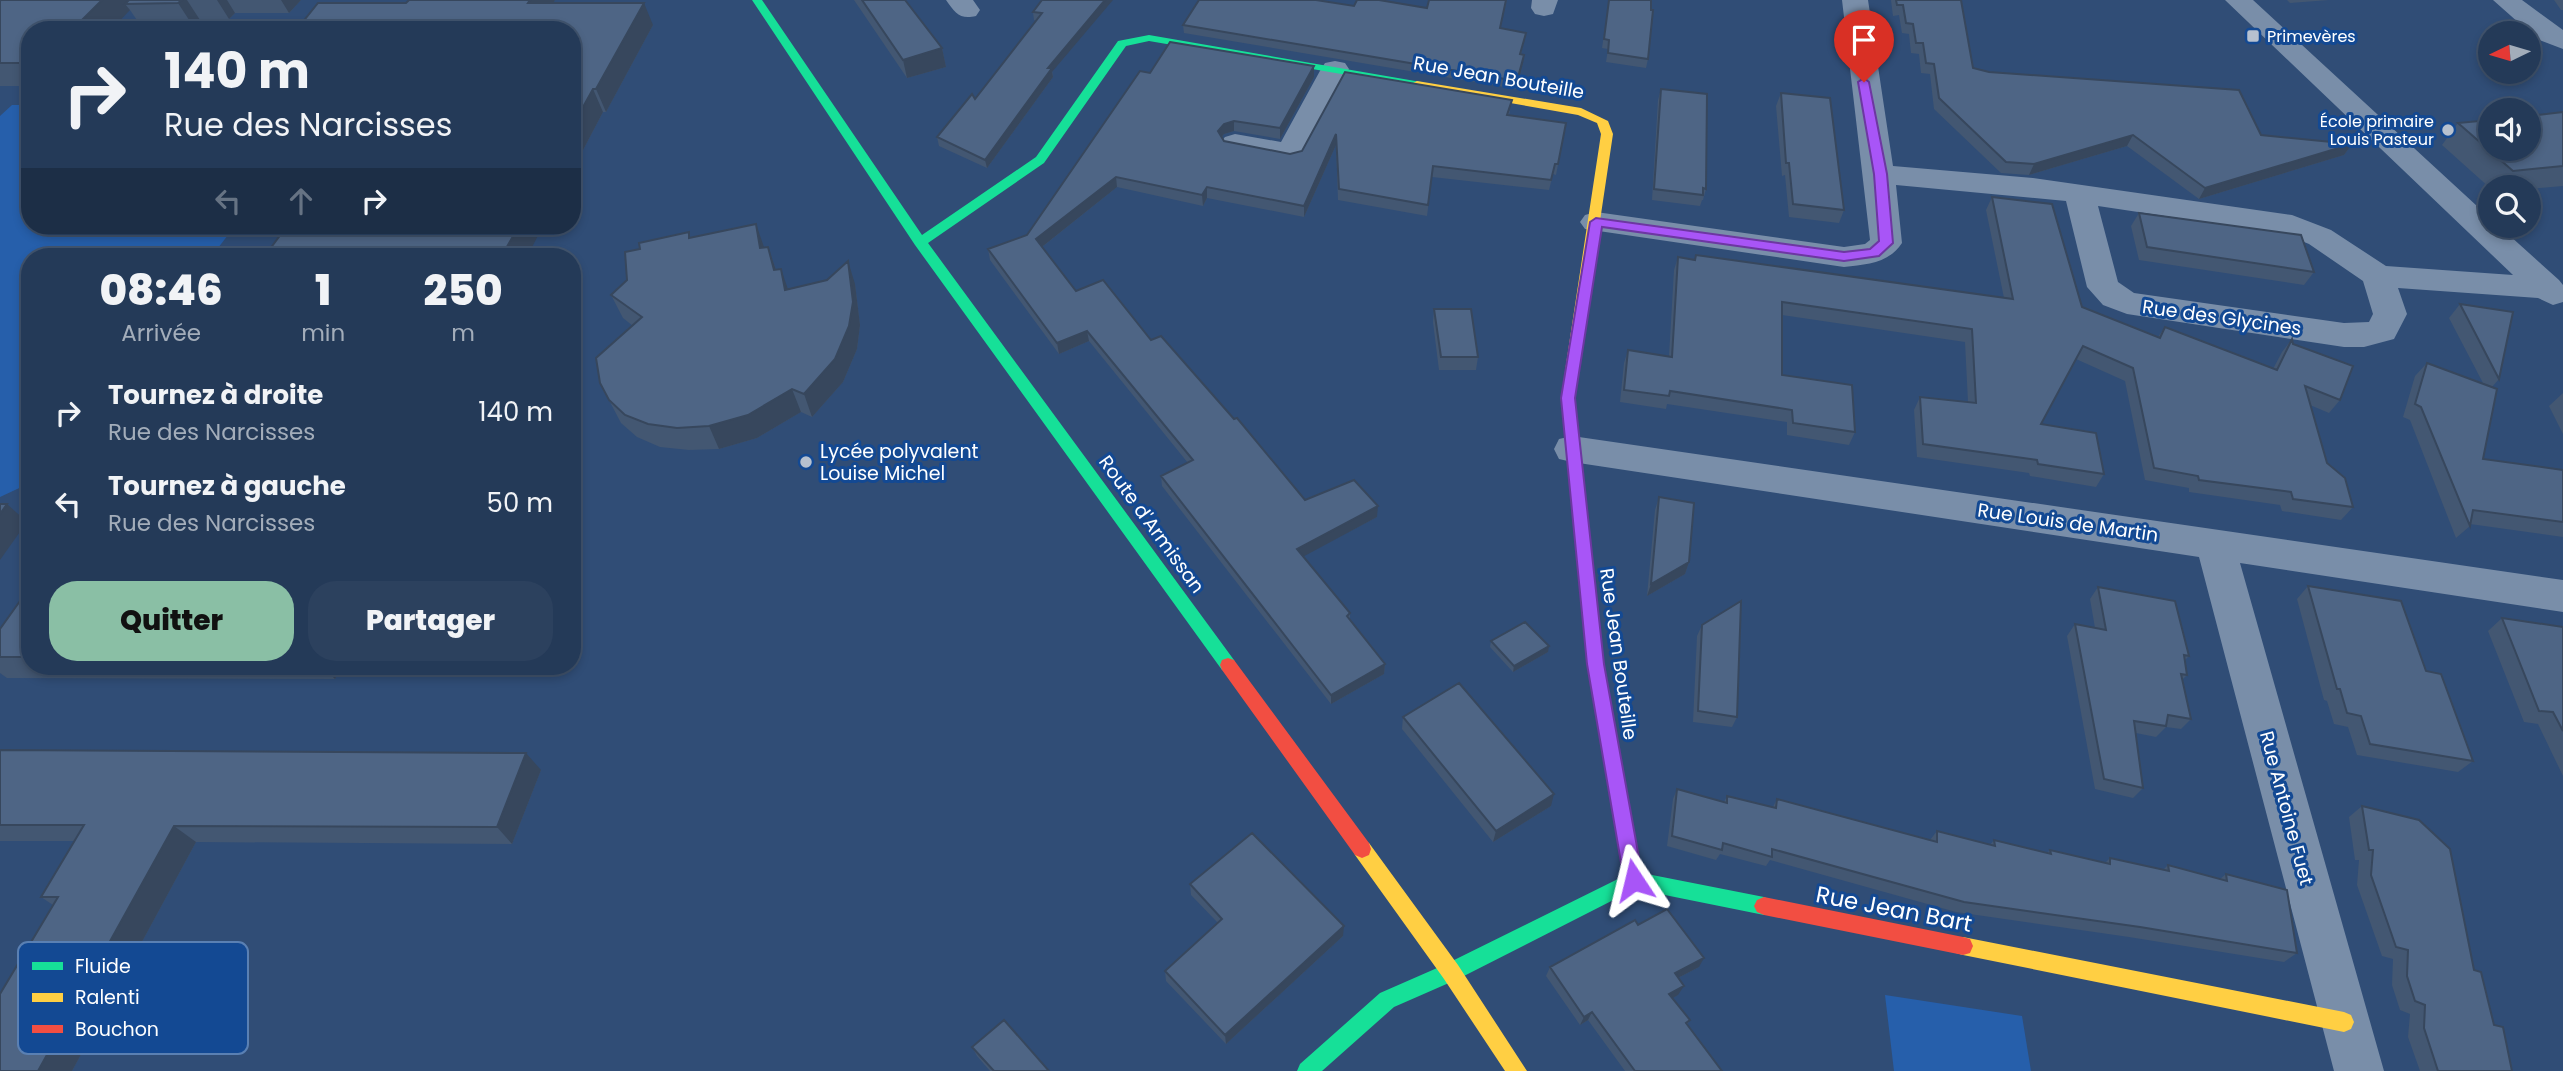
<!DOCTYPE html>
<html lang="fr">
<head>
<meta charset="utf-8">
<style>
	:root { --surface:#243a58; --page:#2c415e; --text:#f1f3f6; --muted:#a3adba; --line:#41546e; --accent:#8abfa5 }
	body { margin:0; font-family:Poppins,sans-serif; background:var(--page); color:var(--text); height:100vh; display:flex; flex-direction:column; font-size:26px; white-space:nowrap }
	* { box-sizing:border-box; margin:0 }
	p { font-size:23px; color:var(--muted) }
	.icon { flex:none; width:38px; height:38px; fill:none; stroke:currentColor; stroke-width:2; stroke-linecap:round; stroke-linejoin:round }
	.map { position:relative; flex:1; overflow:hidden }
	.panel { position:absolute; left:21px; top:248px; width:560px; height:427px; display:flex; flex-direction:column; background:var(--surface); border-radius:28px; box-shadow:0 4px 10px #0003,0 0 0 2px var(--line) }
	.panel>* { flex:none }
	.banner { position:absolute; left:21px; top:21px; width:560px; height:214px; border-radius:28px; box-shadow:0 4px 10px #0003,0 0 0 2px var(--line); background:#243a58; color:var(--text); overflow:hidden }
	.needle { width:46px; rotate:265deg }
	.fabs { position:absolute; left:2478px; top:21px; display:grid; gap:14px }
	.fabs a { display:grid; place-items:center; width:63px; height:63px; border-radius:50%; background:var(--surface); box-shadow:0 4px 10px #0003,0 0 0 2px var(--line); font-size:35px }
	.pin { position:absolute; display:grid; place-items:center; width:60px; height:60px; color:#fff; margin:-72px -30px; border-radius:50% 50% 50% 0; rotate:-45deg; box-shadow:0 0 7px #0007 }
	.pin .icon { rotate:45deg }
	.me { position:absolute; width:77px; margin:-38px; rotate:350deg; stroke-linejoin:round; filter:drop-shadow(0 0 5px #0008) }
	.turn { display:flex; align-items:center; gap:24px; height:147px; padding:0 28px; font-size:32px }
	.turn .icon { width:91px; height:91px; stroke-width:2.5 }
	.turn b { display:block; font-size:49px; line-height:60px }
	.lanes { display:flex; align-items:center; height:66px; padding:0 28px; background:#0003; justify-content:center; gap:35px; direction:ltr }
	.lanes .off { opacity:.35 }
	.eta { display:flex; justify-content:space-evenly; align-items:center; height:119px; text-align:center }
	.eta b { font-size:42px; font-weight:800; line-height:49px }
	.button { display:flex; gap:14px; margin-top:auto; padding:14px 28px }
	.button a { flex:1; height:80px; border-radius:28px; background:var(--accent); color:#111; font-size:28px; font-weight:800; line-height:80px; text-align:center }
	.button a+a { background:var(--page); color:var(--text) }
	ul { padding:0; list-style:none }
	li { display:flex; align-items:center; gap:21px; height:91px; padding:0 28px }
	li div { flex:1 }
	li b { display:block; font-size:26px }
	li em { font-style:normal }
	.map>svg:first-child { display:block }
	.green { fill:#265fab }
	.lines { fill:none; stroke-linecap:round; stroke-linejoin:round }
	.street { fill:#798ea9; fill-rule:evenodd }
	.fast { fill:#16e098; fill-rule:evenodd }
	.slow { fill:#ffcf43; fill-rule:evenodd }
	.jam { fill:#f24e42; fill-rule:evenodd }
	.wall { fill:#435772 }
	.shaded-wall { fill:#37475d }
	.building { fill:#4e6585; stroke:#37475d; stroke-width:2 }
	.route { fill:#a855f7; stroke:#6d37a1; stroke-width:2 }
	.poi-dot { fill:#b7c1cf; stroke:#134993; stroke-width:2.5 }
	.labels { text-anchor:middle; stroke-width:6; stroke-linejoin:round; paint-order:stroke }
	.far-poi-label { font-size:16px; fill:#fff; stroke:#134993; text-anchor:start }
	.street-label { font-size:19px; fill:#fff; stroke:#134993 }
	.poi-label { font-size:19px; fill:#fff; stroke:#134993; text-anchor:start }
	.near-street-label { font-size:23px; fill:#fff; stroke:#134993 }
	.key { fill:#134993; stroke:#5a80b3; stroke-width:2 }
	.key-label { font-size:19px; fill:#fff }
</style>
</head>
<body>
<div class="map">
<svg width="2563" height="1071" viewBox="0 0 2563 1071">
	<rect width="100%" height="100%" fill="#304d76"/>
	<path class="green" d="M12 105H30V226H235L211 257H30V483L0 497V116Z
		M1885 995 2022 1016 2031 1071H1894Z"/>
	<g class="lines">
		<path class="street" d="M946 0H973L980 10 976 16C960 20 955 13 946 0Z
			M1532 0H1558L1553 14 1544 16 1535 14 1531 8Z
			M1842 0H1868L1893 166 2033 178 2292 215 2331 230 2386 266 2513 275 2225 0H2253L2490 218V226H2499L2559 280 2563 285V302L2553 305 2538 298 2398 288 2407 314 2394 339 2364 347H2344L2127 314 2103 305 2087 287 2066 201 1896 185 1902 243C1888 264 1867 264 1844 267L1585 229 1580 222 1585 215 1596 212 1844 247 1865 244 1870 240ZM2098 206 2285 234 2309 244 2363 281 2373 314 2369 322 2344 323 2134 293 2118 282Z
			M2493 0H2522L2563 30V49L2537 39Z
			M1335 61 1345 63 1349 69 1301 159 1290 162 1225 149 1220 143 1225 137 1235 134 1281 142 1321 69 1325 63Z
			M1572 436 2563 580V612L2240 563 2384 1071H2334L2199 557 1572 462 1559 459 1554 449 1559 439Z"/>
		<path class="fast" d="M752 0H762L922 235 1036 157 1118 41 1149 35 1421 82 1423 84 1417 87 1149 41 1126 46 1044 163 928 243 1234 660 1236 665 1234 670 1228 672 1222 670 915 245Z
			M1572 366 1579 371 1575 398 1604 664 1642 873 1764 897 1771 900 1774 906 1771 912 1764 915 1635 889 1458 979 1394 1007 1322 1071H1297L1300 1064 1380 993 1444 965 1624 876 1588 664 1561 398 1565 371Z"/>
		<path class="slow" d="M1417 81 1581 108 1608 121 1613 134 1577 375H1567L1565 371 1601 134 1597 123 1578 115 1413 86 1411 84Z
			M1362 840 1369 843 1458 965 1527 1071H1505L1444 979 1355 855 1353 849 1355 843Z
			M1963 937 2344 1012 2351 1015 2354 1022 2351 1029 2344 1032 1963 955 1956 953 1953 946 1956 939Z"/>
		<path class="jam" d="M1228 658 1234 660 1369 843 1371 849 1369 855 1362 858 1355 855 1222 670 1220 665 1222 660Z
			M1764 897 1963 937 1970 939 1973 946 1970 953 1963 955 1764 915 1757 912 1754 906 1757 900Z"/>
	</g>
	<path class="wall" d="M1 0H301L289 13H235L229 19 200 20 193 26H141L130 10 30 30V86H0V1Z
		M409 0H555L553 3 653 25 606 112H603L572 171V30H307L302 23 406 3Z
		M854 0H905L942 48 946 67 907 78Z
		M1042 0 1053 77 987 168 939 146 937 137 975 99 1036 21 1034 20 1033 12Z
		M1429 0H1507L1500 28 1526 33 1521 54 1524 55 1523 63 1516 89 1184 33 1183 25 1354 6 1427 8Z
		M1609 0H1651L1648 59 1646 68 1606 62 1608 49 1602 48Z
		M1891 0H1961L1973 68 2261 135 2352 144 2344 155 2199 199 2127 146 2029 175 2001 173 1934 109 1930 74 1921 73 1919 54 1911 53 1909 34 1902 33 1899 15 1893 16Z
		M2287 0H2329L2290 3Z
		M2554 0H2563V10H2561Z
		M1345 72 1510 111 1509 115 1566 123 1556 175 1553 174 1549 190 1432 177 1427 216 1338 200 1336 145 1304 217 1207 198 1203 206 1117 187 1042 247 1076 291 1151 340 1305 500 1377 517 1303 556 1350 613V619L1385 664 1384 674 1331 704 1162 486 1161 476 1188 463 1089 341 1059 354 990 260 988 249 1027 235 1150 73 1314 77 1280 139 1234 131 1224 134 1222 137 1224 141 1290 154 1302 151Z
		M1661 89 1706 189 1703 200H1702L1700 206 1652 200 1658 100Z
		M1781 93 1844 210 1839 223 1789 217 1785 175 1782 176 1776 106Z
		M2563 112V186L2529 189V187H2490V188L2442 145 2458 123Z
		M1992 197 2082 307 2158 337 2165 327 2273 369 2282 352 2292 339 2293 344 2340 400 2329 413 2310 405 2327 463 2353 507 2341 520 2282 511 2280 505 2189 492V488L2145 480 2125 381 2076 359 2041 424 2104 474 2096 487 2030 476 2029 473 1917 457 1914 410 1920 397 1968 402 1965 342 1782 315V375L1855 432 1849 445 1787 435V422L1667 404 1666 409 1620 402 1624 363 1628 350 1669 356 1674 270 1678 257 2004 298 1986 210Z
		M2139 213 2314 272 2304 285 2139 260 2131 226Z
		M692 237 764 247H768L776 270 788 289 855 284 860 325 857 349 843 382 812 417 801 412 757 438 719 449 689 450 660 447 637 437 621 423 600 383 633 326 623 318 611 295 627 280Z
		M2460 304 2499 379 2492 387 2483 459 2563 470V537L2470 524V526L2456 538 2410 420 2403 417 2415 376 2427 363 2483 383 2449 318Z
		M1434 309 1478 357 1476 370H1439L1433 322Z
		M2563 393V434L2549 406Z
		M1659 497 1689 562 1685 574 1647 596 1655 510Z
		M2308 586 2426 671 2473 761 2458 772 2357 755 2348 727 2334 724 2327 701 2324 700 2297 599Z
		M30 587V667H341L335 679 7 678 0 673V629Z
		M2098 587 2189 656 2185 660 2187 675 2182 680 2191 719 2181 729 2166 727 2156 737 2136 733 2143 788 2133 798 2095 789 2067 636 2075 624 2095 628 2090 599Z
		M2502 618 2563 627V776L2538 724 2524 722 2488 631Z
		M1702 625 1737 717 1732 727 1693 722 1697 636Z
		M1491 641 1548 652 1513 672 1490 647Z
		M1403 717 1551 806 1493 842 1402 729Z
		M0 750 541 770 512 844 196 842 72 1071H0L53 905 41 897 74 841H0Z
		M1677 789 1724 802 1727 796 1773 807 1777 799 1930 840 1937 831 1990 845 1994 840 2047 853 2050 850 2105 863 2110 858 2163 870 2168 865 2220 879 2226 874 2297 953 2284 962 2129 937 1956 912 1770 860 1766 866 1720 854 1716 860 1667 846 1673 799Z
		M2362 806 2474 970 2512 1071H2420L2408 1037 2410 1014 2400 1010 2392 985 2393 959 2382 956 2357 885 2359 860H2355L2349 817Z
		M1190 884 1343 936 1226 1044 1166 981 1165 971 1218 923 1191 895Z
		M1638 925 1699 967 1678 978V995L1672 998 1690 1020 1687 1025 1722 1071H1625L1588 1020 1580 1025 1546 976 1550 967Z
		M972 1047 1049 1071H990L977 1056Z"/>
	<path class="shaded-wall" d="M102 0H132L125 4 130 10 111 30H72Z
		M182 0H187L200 20 193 26 178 3Z
		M217 0H227L235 13 229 19Z
		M281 0H301L289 13Z
		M530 0H555L538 26 528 3Z
		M1105 0H1113L1052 72 1053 77 987 168 985 160 1048 68Z
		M644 3 653 25 606 112 596 89Z
		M942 48 946 67 907 78 903 60Z
		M1524 55 1523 63 1516 89 1517 81Z
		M1314 66V77L1280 139V128Z
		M593 89 603 112 572 171V127Z
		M1234 121V131L1224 134 1218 141V131L1224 124Z
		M1336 134V145L1304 217V206Z
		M2133 135 2127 146 2029 175 2034 164Z
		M2352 144 2344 155 2199 199 2205 188Z
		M1116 177 1117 187 1038 250 1036 239Z
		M1207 187V198L1203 206 1202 195Z
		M756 224 764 247 760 248Z
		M519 226H543L527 257H501Z
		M768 247 776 270H774Z
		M848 261 855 284 860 325 857 349 843 382 812 417 804 394Z
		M781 269 789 292 785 290Z
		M1087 331 1089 341 1059 354 1057 343Z
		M792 389 801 412 757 438 719 449 709 426Z
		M7 504 27 522 0 560V514Z
		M1378 506 1377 517 1297 560V549Z
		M1689 562 1685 574 1647 596 1651 584Z
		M1549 646 1548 652 1513 672 1514 666Z
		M1385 664 1384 674 1331 704V695Z
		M323 667H341L335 679Z
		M526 753 541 770 512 844 497 827Z
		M1554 794 1551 806 1493 842 1496 831Z
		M174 826 196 842 72 1071H38Z
		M1344 926 1343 936 1226 1044 1225 1035Z
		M1704 958 1699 967 1670 982 1675 973Z
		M1684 986 1678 995 1664 1003 1669 994Z
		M1592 1012 1588 1020 1580 1025 1584 1017Z"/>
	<path class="building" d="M1 0H102L72 30H30V63H0V1Z
		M129 0H182L178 3 125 4Z
		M409 0H530L528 3H644L596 89H593L572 127V30H310L302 23 318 3H406Z
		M862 0H905L942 48 903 60Z
		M1042 0H1105L1048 68H1052L985 160 937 137 972 94 975 99 1042 13 1033 12Z
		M1199 0H1316L1354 6 1357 0H1379L1427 8 1429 0H1506L1500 28 1526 33 1520 54 1524 55 1517 81 1183 25Z
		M1609 0H1651V10H1653L1648 59 1608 53 1609 40 1604 39Z
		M1896 0H1961L1973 68 1989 72 2239 90 2261 135 2352 144 2205 188 2133 135 2034 164 2006 162 1939 98 1934 64 1926 63 1923 43H1916L1913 24 1906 23 1903 5H1897Z
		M1170 42 1314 66 1280 128 1234 121 1224 124 1218 131 1224 141 1290 154 1302 151 1345 72 1512 100 1507 115 1566 123 1558 164H1555L1551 180 1433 166 1428 205 1339 189 1336 134 1304 206 1207 187 1202 195 1116 177 1036 239 1076 291 1103 280 1151 340 1161 336 1234 419 1237 418 1305 500 1354 480 1378 506 1297 549 1350 613 1347 616 1385 664 1331 695 1161 476 1193 460 1087 331 1057 343 988 249 1027 235 1140 71 1150 73Z
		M1661 89 1707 94 1706 189 1703 188V195L1654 189Z
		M1781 93 1830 98 1844 210 1793 204 1789 163H1786Z
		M2563 112V166L2513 171 2458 123 2490 120V149H2529V116Z
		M1992 197 2052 204 2082 307 2160 338 2165 327 2277 370 2292 339 2293 344 2353 366 2340 400 2305 386 2327 463 2345 478 2353 507 2293 499 2291 492 2199 480 2198 476 2154 468 2133 368 2083 346 2041 424 2096 433 2104 474 2038 464 2037 460 1923 444 1920 397 1976 403 1972 329 1782 302V375L1852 385 1855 432 1793 423 1792 410 1670 391 1669 396 1624 390 1628 350 1672 357 1678 257 1695 260 1696 255 2013 299Z
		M2139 213 2301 235 2314 272 2147 247Z
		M756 224 760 248 768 247 774 270 781 269 785 290 827 280 848 261 853 302 849 326 835 359 804 394 792 389 748 415 709 426 677 428 648 424 625 415 609 400 600 383 596 358 642 317 611 295 627 280 625 252 640 249 639 243 689 232V238Z
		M287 226H519L501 257H264Z
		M2460 304 2513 312 2499 379Z
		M1434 309H1471L1478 357H1441Z
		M2427 363 2497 389 2483 459 2563 470V522L2473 510 2470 526 2421 407 2415 404Z
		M1659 497 1694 503 1689 562 1651 584Z
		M0 504H7L0 514Z
		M2308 586 2401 601 2426 671 2441 674 2473 761 2370 744 2361 716 2347 713 2340 689H2337Z
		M30 587V657H0V629Z
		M2098 587 2175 601 2189 656 2184 655 2187 675 2181 674 2191 719 2168 715 2166 726 2134 721 2143 788 2104 779 2075 624 2106 630Z
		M1741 601 1737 717 1698 711 1702 625Z
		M2502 618 2563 627V731L2553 712 2539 711Z
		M1525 622 1549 646 1514 666 1491 641Z
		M1459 683 1554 794 1496 831 1403 717Z
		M0 750 526 753 497 827 174 826 38 1071H0V994L58 897H41L84 825H0Z
		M1677 789 1727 803V796L1776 808 1777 799 1937 842V831L1995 846 1994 840 2051 854 2050 850 2110 864V858L2169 871 2168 865 2227 881 2226 874 2287 890 2297 953 2140 927 1964 902 1772 849V857L1723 843 1722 850 1672 836Z
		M2362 806 2419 820 2450 849 2474 970 2481 972 2494 1025 2503 1027 2512 1071H2438L2424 1028 2425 1005 2415 1001 2407 976 2408 950 2396 947 2371 875 2373 850H2369Z
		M1252 833 1344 926 1225 1035 1165 971 1222 919 1190 884Z
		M1667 909 1704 958 1675 973 1684 986 1669 994 1690 1020 1686 1023 1722 1071H1635L1592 1012 1584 1017 1550 967 1635 920 1638 925Z
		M1004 1020 1049 1071H994L972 1047Z"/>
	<path class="route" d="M1864 78 1869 82 1887 174 1893 243 1879 256 1844 261 1602 227 1575 398 1604 664 1643 880 1640 887 1634 889 1627 887 1624 880 1587 664 1561 398 1590 222 1596 218 1844 252 1870 249 1879 241 1874 174 1858 82Z"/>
	<g class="poi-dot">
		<rect x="2246" y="29" width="14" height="14" rx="3.5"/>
		<circle cx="2448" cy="130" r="7"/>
		<circle cx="806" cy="462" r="7"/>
	</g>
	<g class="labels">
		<g class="far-poi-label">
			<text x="2267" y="42">Primevères</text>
			<text x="2434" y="127" text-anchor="end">École primaire<tspan x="2434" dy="18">Louis Pasteur</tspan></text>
		</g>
		<g class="street-label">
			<text transform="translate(1499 77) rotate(10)" y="7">Rue Jean Bouteille</text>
			<text transform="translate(2222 317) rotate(8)" y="7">Rue des Glycines</text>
			<text transform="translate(2068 522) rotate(8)" y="7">Rue Louis de Martin</text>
			<text transform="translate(1152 524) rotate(54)" y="7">Route d'Armissan</text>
			<text transform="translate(1619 654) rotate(82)" y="7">Rue Jean Bouteille</text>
			<text transform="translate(2287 808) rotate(75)" y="7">Rue Antoine Fuet</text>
		</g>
		<g class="poi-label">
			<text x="820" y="458">Lycée polyvalent<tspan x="820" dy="22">Louise Michel</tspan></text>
		</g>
		<g class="near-street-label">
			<text transform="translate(1894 909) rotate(11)" y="8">Rue Jean Bart</text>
		</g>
	</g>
	<rect x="18" y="942" width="230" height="112" rx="10" class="key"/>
	<rect x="32" y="962" width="31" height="8" fill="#16e098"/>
	<rect x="32" y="993" width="31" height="9" fill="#ffcf43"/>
	<rect x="32" y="1025" width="31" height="8" fill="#f24e42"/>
	<g class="key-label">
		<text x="75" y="973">Fluide</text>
		<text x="75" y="1004">Ralenti</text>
		<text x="75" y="1036">Bouchon</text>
	</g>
</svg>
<div class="fabs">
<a><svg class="needle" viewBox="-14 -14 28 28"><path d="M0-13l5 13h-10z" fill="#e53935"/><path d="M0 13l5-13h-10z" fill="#a3adba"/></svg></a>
<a><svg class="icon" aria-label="sound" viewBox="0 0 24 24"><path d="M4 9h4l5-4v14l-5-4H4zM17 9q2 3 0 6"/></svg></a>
<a><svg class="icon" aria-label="search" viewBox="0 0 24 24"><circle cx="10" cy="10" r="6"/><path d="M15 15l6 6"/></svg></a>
</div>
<div class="pin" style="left:1864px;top:82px;background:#d93025"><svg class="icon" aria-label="arrive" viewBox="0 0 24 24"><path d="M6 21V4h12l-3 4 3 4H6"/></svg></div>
<svg class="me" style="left:1634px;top:880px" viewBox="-20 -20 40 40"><path d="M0-17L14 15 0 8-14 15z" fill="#a855f7" stroke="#fff" stroke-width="4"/></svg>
<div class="banner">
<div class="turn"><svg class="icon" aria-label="right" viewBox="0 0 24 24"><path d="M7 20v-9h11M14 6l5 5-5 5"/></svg><div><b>140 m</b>Rue des Narcisses</div></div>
<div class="lanes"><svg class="icon off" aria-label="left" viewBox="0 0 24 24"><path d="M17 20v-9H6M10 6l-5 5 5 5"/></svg><svg class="icon off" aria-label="ahead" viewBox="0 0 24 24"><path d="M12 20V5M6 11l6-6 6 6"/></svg><svg class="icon" aria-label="right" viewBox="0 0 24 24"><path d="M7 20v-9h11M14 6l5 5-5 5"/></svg></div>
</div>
<section class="panel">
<div class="eta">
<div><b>08:46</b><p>Arrivée</p></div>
<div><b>1</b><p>min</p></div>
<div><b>250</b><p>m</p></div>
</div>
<ul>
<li><svg class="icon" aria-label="right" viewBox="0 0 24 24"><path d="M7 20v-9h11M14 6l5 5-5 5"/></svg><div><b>Tournez à droite</b><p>Rue des Narcisses</p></div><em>140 m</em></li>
<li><svg class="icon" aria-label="left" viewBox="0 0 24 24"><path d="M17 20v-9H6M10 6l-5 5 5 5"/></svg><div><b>Tournez à gauche</b><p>Rue des Narcisses</p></div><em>50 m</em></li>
</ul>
<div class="button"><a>Quitter</a><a>Partager</a></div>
</section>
</div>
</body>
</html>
